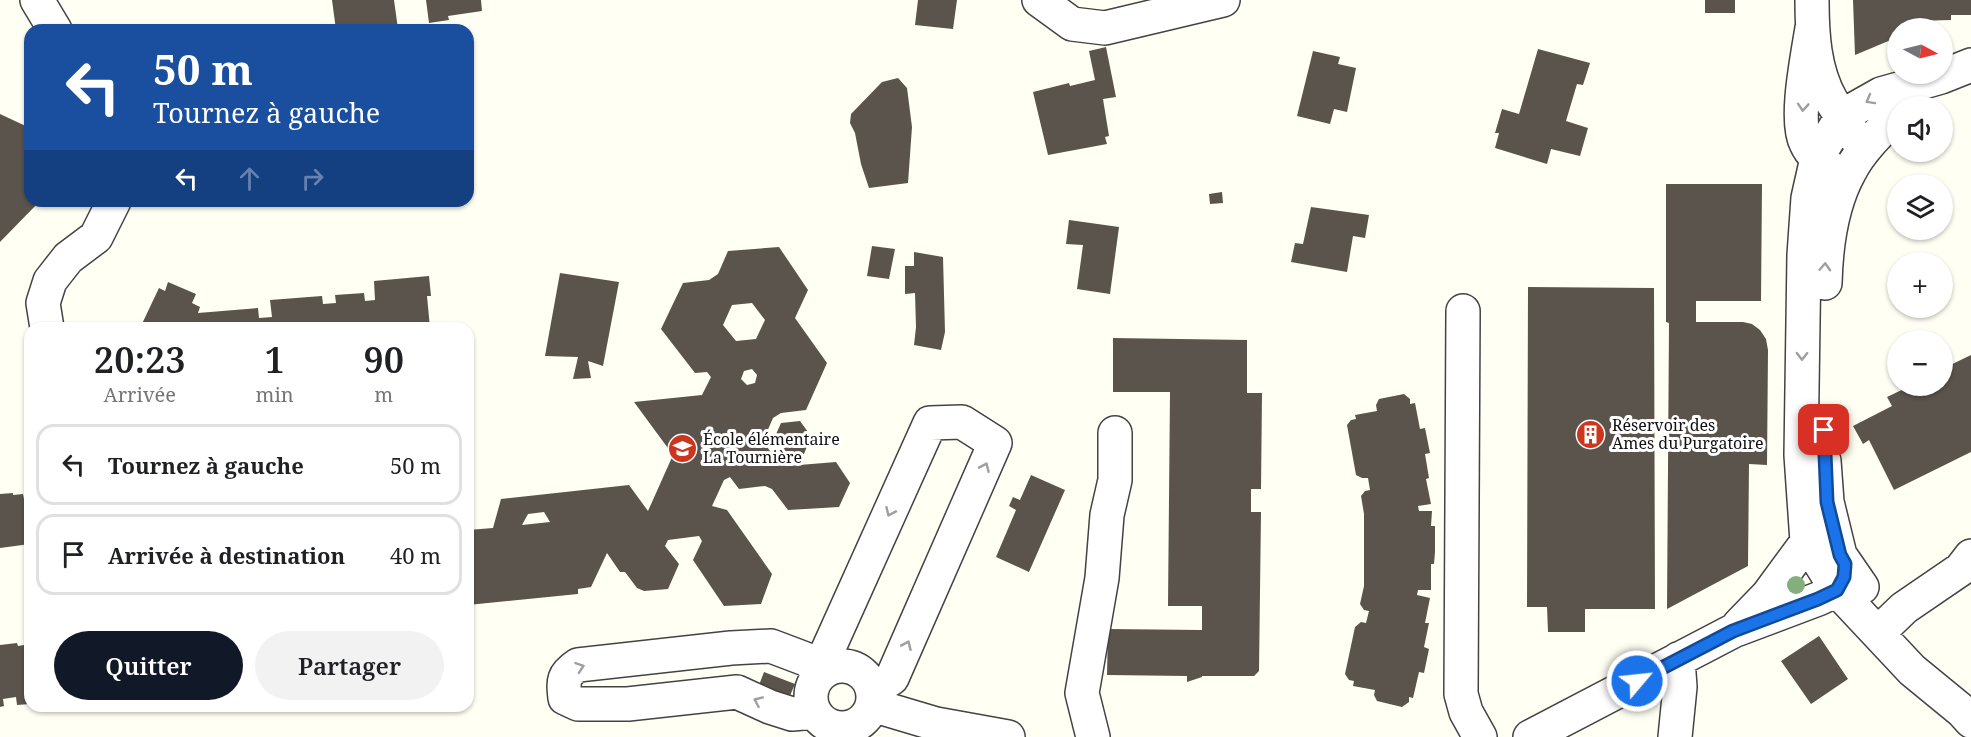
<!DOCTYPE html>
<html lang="fr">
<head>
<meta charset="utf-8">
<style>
	:root { --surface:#fff; --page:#f2f2f2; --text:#202124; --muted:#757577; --line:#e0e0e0; --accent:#111827 }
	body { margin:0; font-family:"Noto Serif",serif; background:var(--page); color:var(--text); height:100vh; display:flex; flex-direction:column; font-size:22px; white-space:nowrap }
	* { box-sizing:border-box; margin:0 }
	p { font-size:20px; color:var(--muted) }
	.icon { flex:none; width:33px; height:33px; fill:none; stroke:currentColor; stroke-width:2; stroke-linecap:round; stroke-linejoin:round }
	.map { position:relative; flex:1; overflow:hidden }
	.details { position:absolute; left:24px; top:322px; width:450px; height:390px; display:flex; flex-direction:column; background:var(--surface); border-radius:18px; box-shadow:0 2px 4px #0004 }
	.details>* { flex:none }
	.guide { position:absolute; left:24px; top:24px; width:450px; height:183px; border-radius:18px; box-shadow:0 2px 4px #0004; background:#1a4fa0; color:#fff; overflow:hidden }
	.needle { width:39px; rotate:97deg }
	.tools { position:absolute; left:1887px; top:18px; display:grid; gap:12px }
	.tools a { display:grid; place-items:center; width:66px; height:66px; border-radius:50%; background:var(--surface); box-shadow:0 2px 4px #0004; font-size:30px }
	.pin { position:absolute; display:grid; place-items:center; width:51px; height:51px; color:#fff; margin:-26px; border-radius:12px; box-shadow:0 3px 9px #0006 }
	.me { position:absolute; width:66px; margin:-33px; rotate:62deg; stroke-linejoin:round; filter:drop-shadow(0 0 4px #0008) }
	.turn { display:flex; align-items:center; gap:21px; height:126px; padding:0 30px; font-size:27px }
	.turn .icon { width:78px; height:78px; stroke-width:2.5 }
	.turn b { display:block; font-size:42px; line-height:51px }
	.lanes { display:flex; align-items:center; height:57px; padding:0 30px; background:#0003; justify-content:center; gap:30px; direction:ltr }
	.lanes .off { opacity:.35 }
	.eta { display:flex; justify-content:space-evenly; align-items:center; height:102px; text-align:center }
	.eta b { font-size:36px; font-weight:600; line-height:42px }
	.primary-button { display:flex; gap:12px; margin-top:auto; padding:12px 30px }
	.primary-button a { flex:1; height:69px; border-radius:36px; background:var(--accent); color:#fff; font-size:24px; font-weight:600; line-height:69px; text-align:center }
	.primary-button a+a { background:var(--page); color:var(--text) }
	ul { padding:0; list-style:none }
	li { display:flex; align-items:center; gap:18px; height:81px; margin:0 12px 9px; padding:0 18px; border:3px solid var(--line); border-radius:18px }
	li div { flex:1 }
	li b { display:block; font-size:22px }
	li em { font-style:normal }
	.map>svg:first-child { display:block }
	.building { fill:#5a544c; fill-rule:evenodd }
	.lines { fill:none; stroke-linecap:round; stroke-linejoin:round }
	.minor-casing { stroke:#434343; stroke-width:36 }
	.minor { stroke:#fff; stroke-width:33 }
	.tree { fill:#82af7c }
	.oneway { stroke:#9f9f9f }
	.route-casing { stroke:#114b97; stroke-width:15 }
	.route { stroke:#1a73e8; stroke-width:10 }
	.labels { text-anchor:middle; stroke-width:6; stroke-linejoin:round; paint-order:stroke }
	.poi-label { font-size:16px; fill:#101010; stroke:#fff; text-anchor:start }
</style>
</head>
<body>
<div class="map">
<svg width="1971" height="737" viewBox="0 0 1971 737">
	<rect width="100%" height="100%" fill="#fffff3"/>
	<path class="building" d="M332 0H394L398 29 336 30Z
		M426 0H481L482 11 448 16 449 20 429 23Z
		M918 0H957L953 29 915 25Z
		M1705 0H1735V13H1705Z
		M1853 0H1971V15H1951V20L1915 21V28H1898V37L1855 55Z
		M1106 47 1116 97 1103 99 1109 136 1105 137 1107 144 1048 155 1033 92 1069 83 1070 86 1095 80 1089 51Z
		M1538 49 1590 63 1583 85 1577 84 1566 121 1588 128 1580 156 1551 149 1547 164 1495 148 1499 133H1495L1502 109 1519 114Z
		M1313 51 1340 57 1338 64 1356 68 1347 112 1334 109 1330 124 1297 116Z
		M898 78 907 88 912 127 908 183 869 188 861 164 855 133 850 123 851 114 882 82Z
		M0 114 30 128V201H40L0 242Z
		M1666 184H1762L1761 301H1696V322H1743L1752 324 1760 330 1766 339 1768 350 1767 465 1749 464 1748 566 1667 609 1669 323 1666 322Z
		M1222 192 1223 203 1210 204 1209 194Z
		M1311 207 1369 215 1365 238 1353 236 1347 272 1291 262 1295 243 1303 244Z
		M1069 220 1119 227 1110 294 1077 289 1083 245 1066 244Z
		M872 246 895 249 889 279 867 276Z
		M779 247 808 290 795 318 827 363 806 410 781 413 773 418 763 441 779 464 787 466 836 462 850 483 839 507 788 510 772 489 765 486 739 489 730 477 724 480 712 506 727 510 772 574 761 604 724 606 693 560 702 541 699 536 668 540 665 546 679 564 668 589 644 591 637 588 625 572H620L607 553 591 587 578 589V594L468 605V530L493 528 501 499 629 485 648 511 673 455 634 402 702 395 711 377 707 372 695 373 661 329 683 283 709 280 718 274 728 251ZM752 303 765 320 756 339 736 341 723 325 732 305ZM752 369 757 375 755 383 747 385 741 379 744 371ZM544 512 550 522 522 525 528 514Z
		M914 252 943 257 945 332 941 350 914 345 916 327 915 293 905 294V266H914Z
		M560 273 619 282 603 366 588 361 591 378 573 379 578 357 545 356Z
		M429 276 431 296H427L430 328H140L159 288 165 291 168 282 196 294 192 303 200 307 198 313 258 308 259 318 272 317 270 300 322 296 323 304 336 303 335 295 364 293 365 301 375 300 374 281Z
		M1528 287 1654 288 1655 609H1585V632H1548L1547 607H1527Z
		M1113 338 1247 340V393H1262L1261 489H1251V512H1261L1259 671 1254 676H1202V677L1187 682V676L1107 675 1108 629 1202 630V606H1168L1170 392H1113Z
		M1971 355V452L1894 490 1869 440 1863 444 1853 426 1892 406 1887 397 1910 386H1942V369Z
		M1404 394 1410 399V404L1415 403 1420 429 1425 428 1430 453 1425 454 1429 478 1426 479 1431 504 1418 506 1419 511H1432L1431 526H1435V552L1434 564H1431V590H1418L1417 595 1430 598 1425 623H1429L1424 647 1429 649 1424 673 1419 672 1413 698 1409 697V702L1402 707 1377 701 1374 695 1375 690 1353 686 1354 681 1349 680 1345 674 1355 627 1361 622 1366 623 1369 611 1364 610 1360 604 1364 586V514L1361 496 1365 491 1370 490 1368 478H1362L1356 475 1347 425 1351 420 1356 419 1355 415 1377 411 1376 405 1379 399Z
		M800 421 811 436 804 454 785 456 773 441 781 423Z
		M1031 475 1065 490 1029 572 996 557 1016 510 1009 506 1013 497 1020 500Z
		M13 493V495L23 494 24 499H30V544L0 548V494Z
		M1819 636 1848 679 1811 704 1781 661Z
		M17 643 18 646 30 644V704L17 705 16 697 3 699 4 706 0 707V645Z
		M764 672 795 684 786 705 756 693Z"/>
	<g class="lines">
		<defs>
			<path id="minor" d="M37 0 55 30
				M1039 0 1072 24 1105 28 1223 0
				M1812 0C1812 34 1814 70 1831 100 1838 112 1847 123 1854 136
				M1812 28C1808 54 1794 121 1806 143 1811 155 1822 162 1832 169
				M1971 65 1941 77 1881 94 1842 116 1817 158 1808 198 1804 255 1801 455 1807 542 1837 590 1912 670 1962 711 1971 721
				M1825 283C1826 245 1831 205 1850 171 1861 149 1881 131 1898 114
				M1463 311 1461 694 1466 712 1480 737
				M47 328 43 303 50 281 68 258 96 237 114 201
				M1824 461 1827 502 1840 555 1862 587
				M1739 625 1768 595 1807 542
				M1878 633 1904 608 1961 569 1971 556
				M811 697a31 31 0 1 1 62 0a31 31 0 1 1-62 0Z
				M823 670 827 652 930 423 962 422 995 443 892 678 873 690
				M872 705 936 724 1008 737
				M814 712 792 714 770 707 737 692 628 704H578L565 698C563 680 563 675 578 665L731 648 771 646 808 660 821 674
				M1093 737 1082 693 1102 578 1107 515 1115 480V433
				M1530 737 1733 631 1818 599 1837 590
				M1675 737 1680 687 1678 659"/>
		</defs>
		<use href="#minor" class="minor-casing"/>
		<use href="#minor" class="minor"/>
	</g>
	<circle class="tree" cx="1796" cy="585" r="9"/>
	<defs><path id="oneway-chevron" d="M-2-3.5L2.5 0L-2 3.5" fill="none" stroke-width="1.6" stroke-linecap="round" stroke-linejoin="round" transform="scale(1.5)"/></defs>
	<g class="oneway">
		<use href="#oneway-chevron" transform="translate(1870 100) rotate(151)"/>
		<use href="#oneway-chevron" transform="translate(1803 107) rotate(94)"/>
		<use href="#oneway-chevron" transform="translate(1825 267) rotate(-87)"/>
		<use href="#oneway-chevron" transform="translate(1802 356) rotate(91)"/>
		<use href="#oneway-chevron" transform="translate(985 467) rotate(-66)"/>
		<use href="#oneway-chevron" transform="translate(890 512) rotate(114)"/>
		<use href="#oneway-chevron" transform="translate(907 645) rotate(-66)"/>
		<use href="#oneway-chevron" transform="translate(580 667) rotate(-19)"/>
		<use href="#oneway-chevron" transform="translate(758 701) rotate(-156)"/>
	</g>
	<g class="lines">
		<defs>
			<path id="route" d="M1637 681 1733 631 1818 599 1837 590 1844 577 1845 564 1840 555 1827 502 1824 430"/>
		</defs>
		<use href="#route" class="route-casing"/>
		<use href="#route" class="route"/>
	</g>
	<defs>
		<symbol id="building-disc" viewBox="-11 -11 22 22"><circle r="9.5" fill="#cb361d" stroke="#fff"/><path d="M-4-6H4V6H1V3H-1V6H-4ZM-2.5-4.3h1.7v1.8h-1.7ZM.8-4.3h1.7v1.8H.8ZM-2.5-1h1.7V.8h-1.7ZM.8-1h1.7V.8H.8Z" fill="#fff"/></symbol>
		<symbol id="school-disc" viewBox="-11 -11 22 22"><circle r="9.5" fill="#cb361d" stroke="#fff"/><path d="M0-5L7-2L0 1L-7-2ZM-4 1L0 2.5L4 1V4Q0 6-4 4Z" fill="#fff"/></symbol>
	</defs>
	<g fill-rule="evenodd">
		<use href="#building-disc" x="1574" y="418" width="33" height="33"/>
		<use href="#school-disc" x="666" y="432" width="33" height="33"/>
	</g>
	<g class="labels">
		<g class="poi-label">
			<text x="1612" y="431">Réservoir des<tspan x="1612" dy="18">Ames du Purgatoire</tspan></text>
			<text x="703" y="445">École élémentaire<tspan x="703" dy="18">La Tournière</tspan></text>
		</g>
	</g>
</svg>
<div class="tools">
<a><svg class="needle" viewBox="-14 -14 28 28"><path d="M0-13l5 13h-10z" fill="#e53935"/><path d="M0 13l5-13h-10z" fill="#757577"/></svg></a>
<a><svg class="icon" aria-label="sound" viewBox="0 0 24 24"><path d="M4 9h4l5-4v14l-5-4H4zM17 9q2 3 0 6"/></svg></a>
<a><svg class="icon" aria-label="layers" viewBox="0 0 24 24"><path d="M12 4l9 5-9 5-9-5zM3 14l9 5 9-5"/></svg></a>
<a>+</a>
<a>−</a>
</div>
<div class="pin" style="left:1824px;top:430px;background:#d93025"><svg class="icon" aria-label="arrive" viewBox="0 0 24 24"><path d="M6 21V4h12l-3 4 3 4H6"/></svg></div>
<svg class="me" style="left:1637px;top:681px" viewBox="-20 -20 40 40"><circle r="17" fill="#1a73e8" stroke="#fff" stroke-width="3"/><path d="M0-11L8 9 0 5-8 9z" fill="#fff"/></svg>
<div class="guide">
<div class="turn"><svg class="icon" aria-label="left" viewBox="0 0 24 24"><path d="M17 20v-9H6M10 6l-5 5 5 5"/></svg><div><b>50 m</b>Tournez à gauche</div></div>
<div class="lanes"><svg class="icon" aria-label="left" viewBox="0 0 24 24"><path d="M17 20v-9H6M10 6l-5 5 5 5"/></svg><svg class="icon off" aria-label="ahead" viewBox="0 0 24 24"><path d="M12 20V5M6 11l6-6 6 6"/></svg><svg class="icon off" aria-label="right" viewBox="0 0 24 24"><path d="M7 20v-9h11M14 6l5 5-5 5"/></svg></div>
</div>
<section class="details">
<div class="eta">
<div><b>20:23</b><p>Arrivée</p></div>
<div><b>1</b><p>min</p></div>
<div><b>90</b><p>m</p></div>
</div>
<ul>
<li><svg class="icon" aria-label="left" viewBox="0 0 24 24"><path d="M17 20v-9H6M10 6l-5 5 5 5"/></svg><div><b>Tournez à gauche</b></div><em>50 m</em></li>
<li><svg class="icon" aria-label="arrive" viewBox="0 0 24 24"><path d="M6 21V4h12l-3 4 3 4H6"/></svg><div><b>Arrivée à destination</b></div><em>40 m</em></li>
</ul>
<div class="primary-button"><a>Quitter</a><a>Partager</a></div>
</section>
</div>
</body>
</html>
